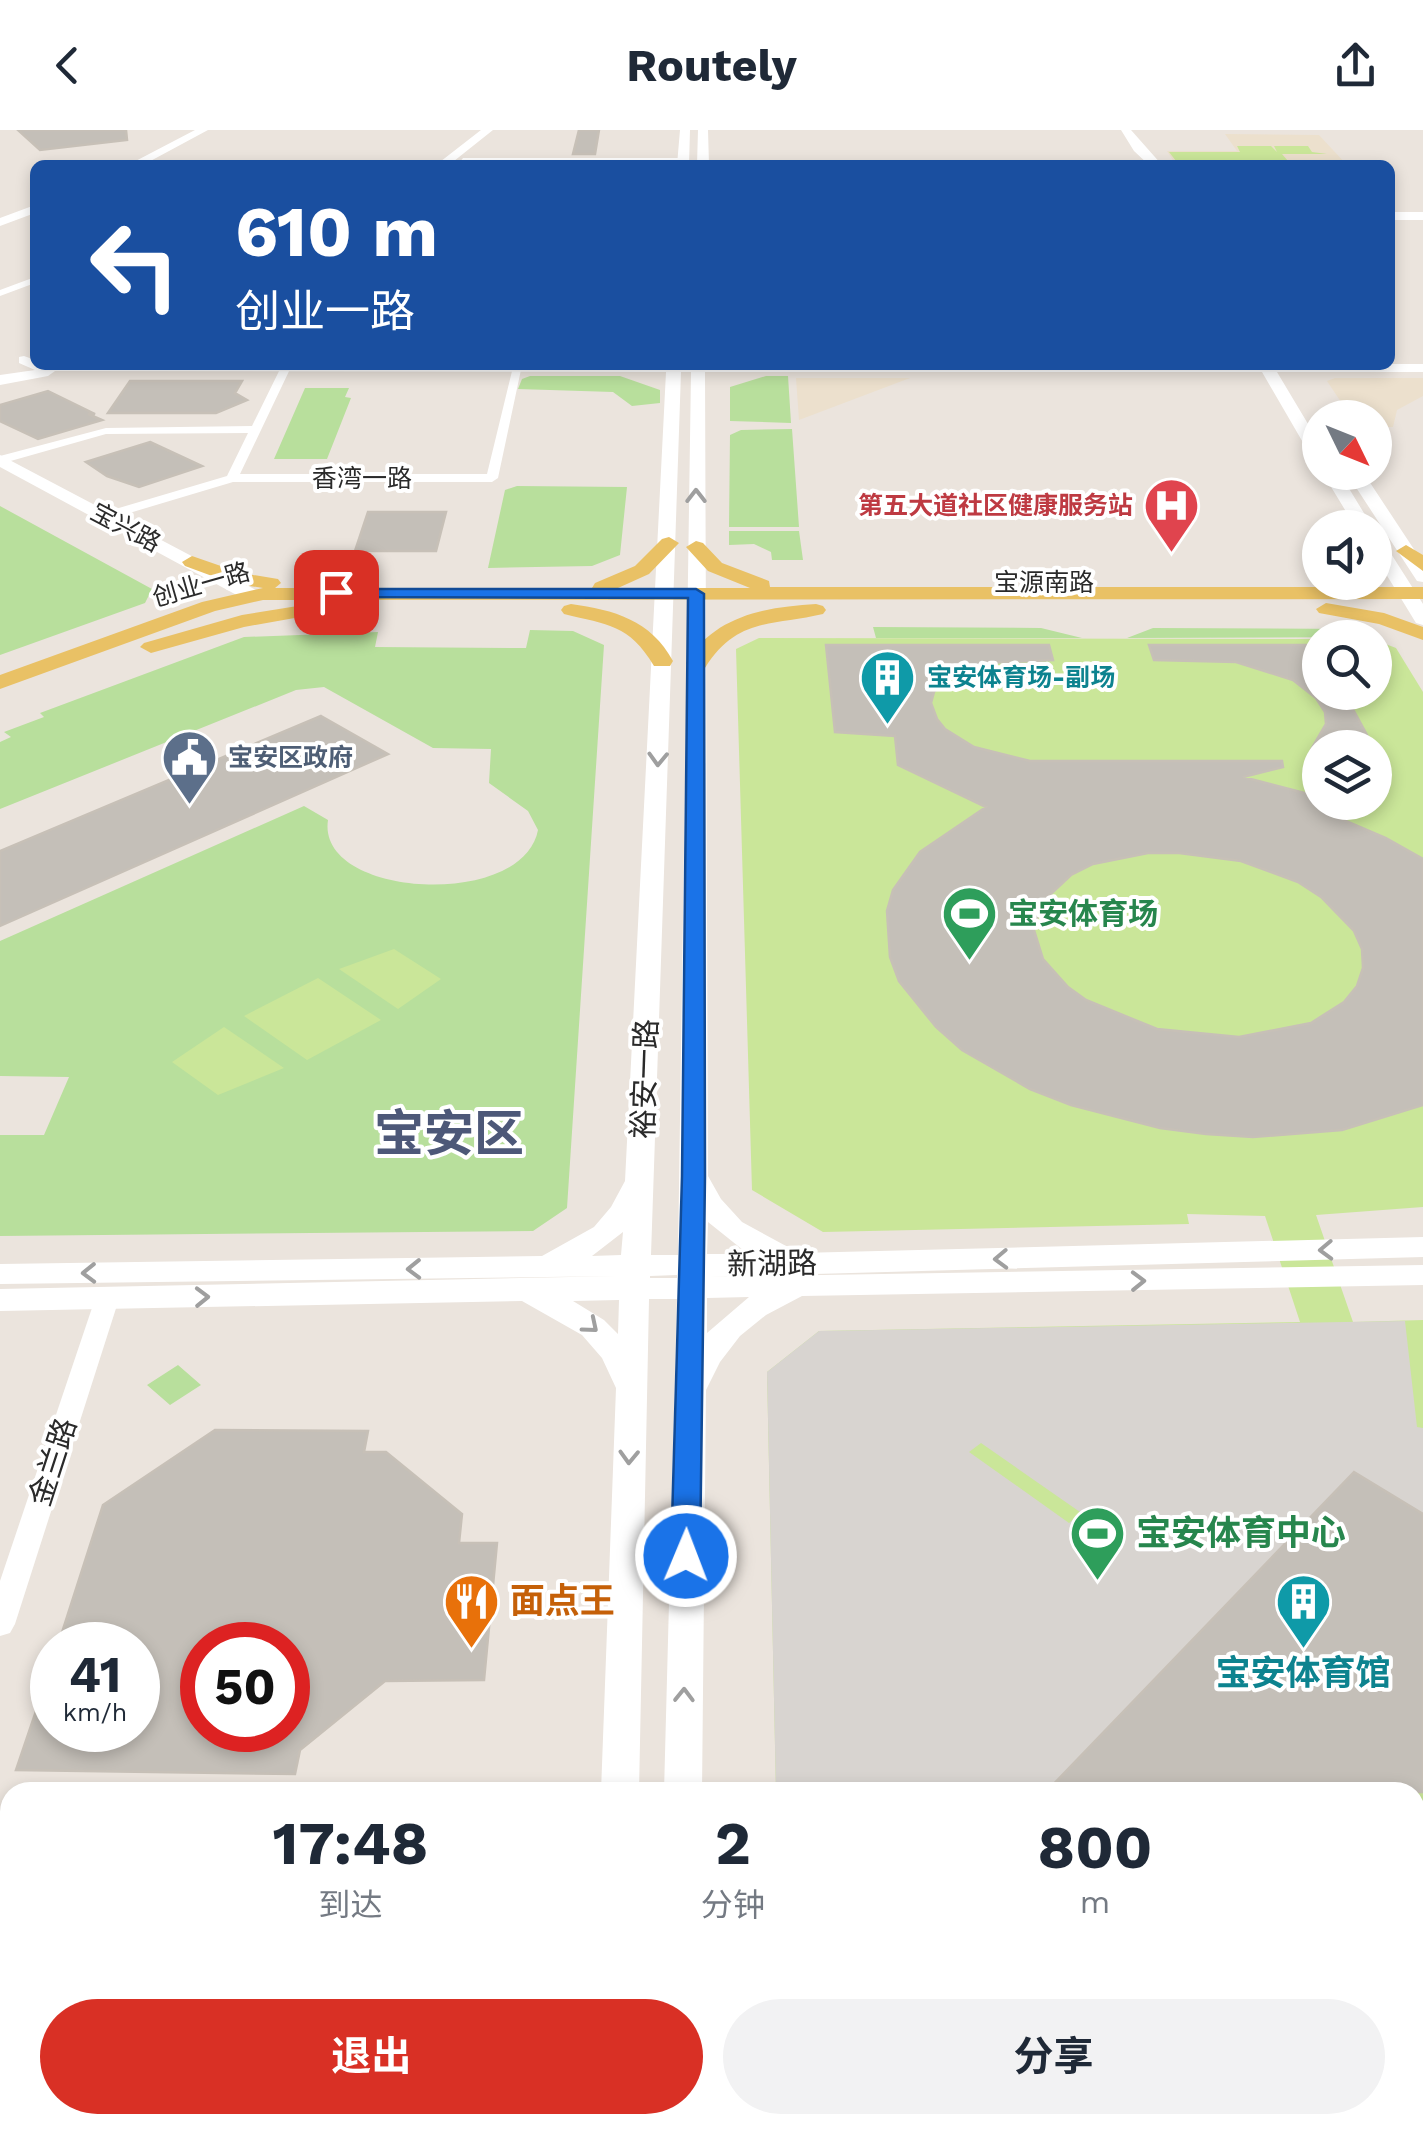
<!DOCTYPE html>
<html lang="zh">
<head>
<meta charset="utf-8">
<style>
	:root { --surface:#fff; --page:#f2f2f3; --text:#1f2937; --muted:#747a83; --accent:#d93025 }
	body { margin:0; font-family:"Work Sans","Noto Sans SC",sans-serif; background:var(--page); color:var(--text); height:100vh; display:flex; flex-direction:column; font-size:38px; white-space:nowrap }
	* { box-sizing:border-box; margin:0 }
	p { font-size:32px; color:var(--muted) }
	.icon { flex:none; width:55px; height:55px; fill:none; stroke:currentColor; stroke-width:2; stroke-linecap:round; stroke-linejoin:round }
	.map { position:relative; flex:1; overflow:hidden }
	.panel { position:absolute; left:0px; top:1652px; width:1425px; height:352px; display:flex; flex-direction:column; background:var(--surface); border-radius:30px 30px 0 0; box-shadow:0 5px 15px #0003 }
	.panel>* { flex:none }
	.hud { position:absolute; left:30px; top:30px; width:1365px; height:210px; border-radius:15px; box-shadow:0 5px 15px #0003; background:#1a4fa0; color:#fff; overflow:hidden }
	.needle { width:65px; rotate:133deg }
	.tools { position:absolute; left:1302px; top:270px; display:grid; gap:20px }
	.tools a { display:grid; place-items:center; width:90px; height:90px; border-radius:50%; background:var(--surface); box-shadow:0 5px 15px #0003; font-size:50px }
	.speed { position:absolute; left:30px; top:1492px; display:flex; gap:20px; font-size:50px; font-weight:700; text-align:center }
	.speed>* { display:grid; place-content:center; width:130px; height:130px; border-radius:50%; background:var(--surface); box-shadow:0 5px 15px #0003; line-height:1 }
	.speed small { font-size:25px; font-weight:400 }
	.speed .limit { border:15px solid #d22; background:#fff; color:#111 }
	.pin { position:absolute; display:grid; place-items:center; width:85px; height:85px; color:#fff; margin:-42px; border-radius:20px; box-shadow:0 5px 15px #0006 }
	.me { position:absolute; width:110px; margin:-55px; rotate:1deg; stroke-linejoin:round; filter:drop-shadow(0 0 8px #0008) }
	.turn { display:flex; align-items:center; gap:35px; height:210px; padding:0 40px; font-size:45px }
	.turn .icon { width:130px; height:130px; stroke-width:2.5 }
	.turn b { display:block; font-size:70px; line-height:85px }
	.eta { display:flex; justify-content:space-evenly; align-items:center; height:170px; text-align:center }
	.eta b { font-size:60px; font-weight:700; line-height:70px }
	.action { display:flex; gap:20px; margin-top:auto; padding:20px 40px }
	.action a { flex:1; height:115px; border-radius:60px; background:var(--accent); color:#fff; font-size:40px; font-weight:700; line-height:115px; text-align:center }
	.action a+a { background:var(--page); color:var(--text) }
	header { display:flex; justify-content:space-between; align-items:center; height:130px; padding:0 40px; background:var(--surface); font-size:45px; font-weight:700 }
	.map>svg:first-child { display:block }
	.education { fill:#ece0cd }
	.green { fill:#b8df9c }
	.pitch { fill:#cae699; fill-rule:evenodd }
	.plaza { fill:#d8d4d0; fill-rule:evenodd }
	.building { fill:#c4bfb8; stroke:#c7c0b7; stroke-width:2.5; fill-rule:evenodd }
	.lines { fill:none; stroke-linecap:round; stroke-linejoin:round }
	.minor { fill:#fff; fill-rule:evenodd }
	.tertiary { fill:#fff; fill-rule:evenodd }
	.secondary { fill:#fff; fill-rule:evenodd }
	.primary { fill:#e9c165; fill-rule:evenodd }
	.oneway { stroke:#9f9f9f }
	.route { fill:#1a73e8; stroke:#114b97; stroke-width:2.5 }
	.labels { text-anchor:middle; stroke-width:8; stroke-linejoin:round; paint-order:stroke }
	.far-street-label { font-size:25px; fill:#2a2a2a; stroke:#fff }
	.far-health-label { font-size:25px; font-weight:bold; fill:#be3a42; stroke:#fff; text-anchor:end }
	.far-culture-label { font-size:25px; font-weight:bold; fill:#0d838f; stroke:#fff; text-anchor:start }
	.far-service-label { font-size:25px; font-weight:bold; fill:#4e5e75; stroke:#fff; text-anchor:start }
	.leisure-label { font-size:30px; font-weight:bold; fill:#27864d; stroke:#fff; text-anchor:start }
	.street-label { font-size:30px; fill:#2a2a2a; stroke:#fff }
	.near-leisure-label { font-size:35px; font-weight:bold; fill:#27864d; stroke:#fff; text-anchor:start }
	.near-food-label { font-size:35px; font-weight:bold; fill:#c56008; stroke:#fff; text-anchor:start }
	.near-culture-label { font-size:35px; font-weight:bold; fill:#0d838f; stroke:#fff }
	.town-label { font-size:50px; font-weight:bold; fill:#4d5878; stroke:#fff }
</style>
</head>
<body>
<header><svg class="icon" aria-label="back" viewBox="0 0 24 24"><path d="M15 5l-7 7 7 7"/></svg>Routely<svg class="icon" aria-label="share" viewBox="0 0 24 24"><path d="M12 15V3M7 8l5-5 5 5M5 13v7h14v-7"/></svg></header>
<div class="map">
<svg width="1423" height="2004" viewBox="0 0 1423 2004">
	<rect width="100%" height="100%" fill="#ebe4dd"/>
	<path class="education" d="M1225 4 1319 5 1347 35H1176L1167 21H1237Z
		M796 248H910L799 290Z
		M1335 248H1423V266L1397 280 1393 297H1375V288L1351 287 1327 251Z"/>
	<path class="green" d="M530 246H620L660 260V273L632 276 613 262 518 259 522 249Z
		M766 246H788L791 293 730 291V257Z
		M305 258H349L345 267 351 268 327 329H274Z
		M792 299 799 397H729L730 305 741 300Z
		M517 356 627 357 620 425 592 436 488 438 505 360Z
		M0 376 152 459 145 473 0 525Z
		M729 401H799L803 430H772L771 422 754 414 729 415Z
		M873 497 1041 498 1082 508H876Z
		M1153 498 1356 499 1376 507 1127 508Z
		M530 500 573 501 604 515 567 1078 533 1101 0 1106V1005H44L69 947 0 946V811L304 676 328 690C316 768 523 780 538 700L528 681 489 653 491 619 433 618 324 557 296 560 0 679V612L11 607 4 602 44 587 40 583 244 507 378 502 375 517 526 518Z
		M178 1235 201 1255 170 1275 147 1255Z"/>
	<path class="pitch" d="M1237 16H1271L1277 22 1274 16H1308L1312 22 1327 24H1282L1288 31 1279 35H1190L1176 31 1169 22H1240Z
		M759 508 1320 509V562H1375V510L1396 518 1423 562V1077L1316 1085 1353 1192 1423 1190V2004H786V1995H1415V1662H776L767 1242 819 1201 1300 1192 1265 1086 1187 1084 1189 1094 823 1102 752 1060 736 519ZM1320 618H1375V672H1320Z
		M394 819 441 849 398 879 339 839Z
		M318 848 381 890 307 930 244 886Z
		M224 897 284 938 218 965 172 932Z"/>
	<path class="plaza" d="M1405 1191 1417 1297 1423 1298V1384L1052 1658 1057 1662H776L767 1242 819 1201ZM981 1313 1080 1382 1081 1383 1069 1393 969 1322Z"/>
	<path class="building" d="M18 0H126L127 10 40 20Z
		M579 0H599L595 24H573Z
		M130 251H242L235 263 247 270 216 283H108Z
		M48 261 95 284H88L102 290 38 309 0 291V275Z
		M150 312 202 336 139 357 107 346 86 332Z
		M368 382H446L436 421H355Z
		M826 515H1049L1053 530 988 533 946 549 934 562 931 573 937 589 945 599 974 617 1030 631H1282L1283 637 1243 647 1320 667V680L1386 708 1423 729V975L1342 1000 1253 1007 1206 1004 1160 998 1071 975 1030 959 962 920 936 897 899 851 890 827 887 781 893 760 920 722 986 677 898 635 895 606 835 602ZM1148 723H1179L1241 731 1298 752 1321 767 1354 801 1362 819 1363 838 1357 856 1344 872 1311 893 1239 907 1157 899 1086 870 1068 857 1043 829 1034 800 1041 773 1071 745 1093 734Z
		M1149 515H1320V562H1333L1338 572H1349L1374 618H1312L1326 594 1325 582 1316 568 1293 550 1236 532 1154 530Z
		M321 586 388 624 0 796V721Z
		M215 1300 368 1301 364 1322H386L462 1384 459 1413H497L484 1550 385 1551 300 1620 295 1644 16 1640 50 1540 52 1600H138V1515H58L103 1375ZM202 1515H288V1600H202Z
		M1354 1342 1423 1384V1662H1046Z"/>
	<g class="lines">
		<path class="minor" d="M463 28H683L687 30 460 32Z
			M35 147V153L0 166V160Z
			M282 235 291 237 240 344H487L513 237 522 235 498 348 492 352H233L106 390 102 389V383L227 346 248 303 106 304 0 334V326L106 298 252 296Z"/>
		<path class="tertiary" d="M107 1160 116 1163 119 1169 15 1494 10 1503 0 1506V1451L95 1169 98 1163Z
			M0 1685H10V1715H0Z"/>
		<path class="secondary" d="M195 0H208L143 35H128Z
			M481 0H493L449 35H436Z
			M680 0H690L689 35H677Z
			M698 0H708L709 35H697Z
			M1121 0H1131L1162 35H1149L1134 21Z
			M35 75V83L0 96V88Z
			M1390 82H1423V90H1390Z
			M24 226 35 230V235L1423 234V242H1277L1320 314V333L1312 328 1262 242H705L708 1046 721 1069 742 1092 799 1123 1423 1107V1127L707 1147 1423 1135V1155L802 1166 766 1185 740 1206 720 1232 706 1260 702 1662H664L677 1169H649L639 1662H601L616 1258 602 1228 582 1205 522 1171 0 1181V1159L620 1146 0 1154V1134L542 1126 594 1097 611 1077 625 1051 666 242 55 241 48 246 0 255V245L35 240 19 233V227ZM681 242H691L678 1125H651ZM708 1092 748 1124H707ZM623 1102 621 1125 592 1126ZM677 1145V1148H650V1146ZM749 1167 707 1203V1168ZM619 1170 618 1204 604 1190 573 1171Z
			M0 325 258 461 260 465 251 471 244 469 0 337Z
			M1322 342H1339L1373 398H1356Z
			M1346 342H1363L1423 433V452L1417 451Z
			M1375 407 1381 408 1423 474V495L1416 493 1375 426Z
			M584 1995H628V2004H584Z
			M658 1995H702L701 2004H657Z"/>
		<path class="primary" d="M669 407 679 413 649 444 618 458H750L708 441 686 417 696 411 703 413 722 433 769 451 770 457H1423V469L263 470 215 481 0 559V545L202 472 263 458 231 453 185 436 182 432 192 426 241 443 278 449 281 453 275 458H592L595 453 635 436 662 409Z
			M1377 410 1387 416 1389 430 1382 445 1375 447Z
			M1406 415 1423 425V441L1396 421Z
			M1326 473 1384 483 1423 497V510L1379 494 1319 483 1316 479Z
			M310 474 320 480 317 484 244 497 151 523 140 517 144 513 242 485Z
			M571 474C614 480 651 490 673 531L670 536H654C629 494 608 495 564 484L561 480 564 476Z
			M816 474 823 476 826 480 823 484C772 496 737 487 705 538H689L686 533C714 486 765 477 816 474Z"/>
	</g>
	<defs><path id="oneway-chevron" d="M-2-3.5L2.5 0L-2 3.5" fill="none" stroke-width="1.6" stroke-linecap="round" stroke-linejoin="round" transform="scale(2.5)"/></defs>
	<g class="oneway">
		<use href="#oneway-chevron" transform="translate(696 366) rotate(-90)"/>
		<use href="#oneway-chevron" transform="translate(658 629) rotate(92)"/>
		<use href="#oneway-chevron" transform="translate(1326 1120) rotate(178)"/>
		<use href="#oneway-chevron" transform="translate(1001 1129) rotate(178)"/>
		<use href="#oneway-chevron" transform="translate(414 1139) rotate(179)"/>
		<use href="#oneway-chevron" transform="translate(89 1143) rotate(179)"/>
		<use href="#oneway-chevron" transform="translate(1138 1151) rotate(-1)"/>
		<use href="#oneway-chevron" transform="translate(202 1167) rotate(-1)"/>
		<use href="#oneway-chevron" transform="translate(591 1196) rotate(40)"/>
		<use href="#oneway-chevron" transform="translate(629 1327) rotate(92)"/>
		<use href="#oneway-chevron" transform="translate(684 1565) rotate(-89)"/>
	</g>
	<path class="route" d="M331 459H696L704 464 705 1046 700 1426 696 1434 686 1438 676 1434 671 1426 682 1046 688 468 336 467 328 462Z"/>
	<defs>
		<symbol id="hospital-pin" viewBox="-11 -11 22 30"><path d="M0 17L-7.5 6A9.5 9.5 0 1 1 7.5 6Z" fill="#e0444e" stroke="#fff"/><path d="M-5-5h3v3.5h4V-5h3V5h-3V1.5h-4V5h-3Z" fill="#fff"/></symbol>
		<symbol id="building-pin" viewBox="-11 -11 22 30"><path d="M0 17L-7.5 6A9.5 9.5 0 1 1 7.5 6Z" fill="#0f9aa8" stroke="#fff"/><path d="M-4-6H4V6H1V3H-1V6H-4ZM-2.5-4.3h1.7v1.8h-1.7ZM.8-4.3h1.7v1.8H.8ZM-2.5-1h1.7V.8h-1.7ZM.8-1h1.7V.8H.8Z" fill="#fff"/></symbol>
		<symbol id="civic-pin" viewBox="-11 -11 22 30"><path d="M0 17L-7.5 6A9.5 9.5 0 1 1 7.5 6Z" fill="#5c6f8a" stroke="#fff"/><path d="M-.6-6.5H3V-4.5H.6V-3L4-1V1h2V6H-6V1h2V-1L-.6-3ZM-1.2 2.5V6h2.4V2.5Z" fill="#fff"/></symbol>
		<symbol id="stadium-pin" viewBox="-11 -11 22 30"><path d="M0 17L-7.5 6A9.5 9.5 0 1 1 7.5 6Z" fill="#2e9e5b" stroke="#fff"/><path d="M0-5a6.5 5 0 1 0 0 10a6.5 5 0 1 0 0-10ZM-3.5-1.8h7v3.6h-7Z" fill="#fff"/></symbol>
		<symbol id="restaurant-pin" viewBox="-11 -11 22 30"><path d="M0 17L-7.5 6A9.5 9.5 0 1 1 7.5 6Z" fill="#e8710a" stroke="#fff"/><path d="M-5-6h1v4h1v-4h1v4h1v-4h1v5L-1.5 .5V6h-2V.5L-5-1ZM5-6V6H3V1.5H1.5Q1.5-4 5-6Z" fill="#fff"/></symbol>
	</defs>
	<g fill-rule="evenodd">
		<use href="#hospital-pin" x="1140" y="344" width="63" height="86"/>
		<use href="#building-pin" x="856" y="516" width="63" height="86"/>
		<use href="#civic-pin" x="158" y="596" width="63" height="86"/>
		<use href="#stadium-pin" x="938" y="752" width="63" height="86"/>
		<use href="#stadium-pin" x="1066" y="1372" width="63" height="86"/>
		<use href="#restaurant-pin" x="440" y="1440" width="63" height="86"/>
		<use href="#building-pin" x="1272" y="1440" width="63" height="86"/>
	</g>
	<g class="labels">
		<g class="far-street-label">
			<text x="362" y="357">香湾一路</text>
			<text transform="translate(126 397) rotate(28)" y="9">宝兴路</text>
			<text x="1044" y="461">宝源南路</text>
			<text transform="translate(201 454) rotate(-16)" y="9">创业一路</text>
		</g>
		<g class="far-health-label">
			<text x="1133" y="384">第五大道社区健康服务站</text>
		</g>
		<g class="far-culture-label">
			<text x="927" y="556">宝安体育场-副场</text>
		</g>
		<g class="far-service-label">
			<text x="228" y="636">宝安区政府</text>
		</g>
		<g class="leisure-label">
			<text x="1008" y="794">宝安体育场</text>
		</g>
		<g class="street-label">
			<text transform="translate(645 949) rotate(-88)" y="10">裕安一路</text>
			<text transform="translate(772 1134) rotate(-1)" y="10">新湖路</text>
			<text transform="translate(53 1332) rotate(-72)" y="10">金兰路</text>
		</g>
		<g class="near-leisure-label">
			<text x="1136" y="1415">宝安体育中心</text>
		</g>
		<g class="near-food-label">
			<text x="510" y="1483">面点王</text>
		</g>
		<g class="near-culture-label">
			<text x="1303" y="1555">宝安体育馆</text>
		</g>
		<g class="town-label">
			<text x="449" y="1021">宝安区</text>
		</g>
	</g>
</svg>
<div class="tools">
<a><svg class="needle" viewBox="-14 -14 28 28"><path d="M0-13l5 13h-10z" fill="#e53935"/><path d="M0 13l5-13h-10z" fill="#747a83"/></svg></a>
<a><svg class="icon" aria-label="sound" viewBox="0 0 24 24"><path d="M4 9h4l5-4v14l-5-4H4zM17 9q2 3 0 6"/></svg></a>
<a><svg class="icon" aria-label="search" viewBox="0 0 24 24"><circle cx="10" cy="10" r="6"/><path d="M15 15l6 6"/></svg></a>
<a><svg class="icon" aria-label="layers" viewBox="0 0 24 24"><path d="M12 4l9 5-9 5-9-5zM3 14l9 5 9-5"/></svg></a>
</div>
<div class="speed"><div>41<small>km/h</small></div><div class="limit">50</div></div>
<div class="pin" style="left:336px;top:462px;background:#d93025"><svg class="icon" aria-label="arrive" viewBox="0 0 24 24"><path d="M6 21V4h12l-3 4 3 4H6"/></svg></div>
<svg class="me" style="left:686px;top:1426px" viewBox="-20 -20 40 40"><circle r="17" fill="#1a73e8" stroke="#fff" stroke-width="3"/><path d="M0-11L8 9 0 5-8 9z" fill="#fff"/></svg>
<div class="hud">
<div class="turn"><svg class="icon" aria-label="left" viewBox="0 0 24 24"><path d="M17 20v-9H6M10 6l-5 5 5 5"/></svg><div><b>610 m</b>创业一路</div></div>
</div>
<section class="panel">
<div class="eta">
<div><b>17:48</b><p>到达</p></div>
<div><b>2</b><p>分钟</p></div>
<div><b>800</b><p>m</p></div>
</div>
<div class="action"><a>退出</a><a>分享</a></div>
</section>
</div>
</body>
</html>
